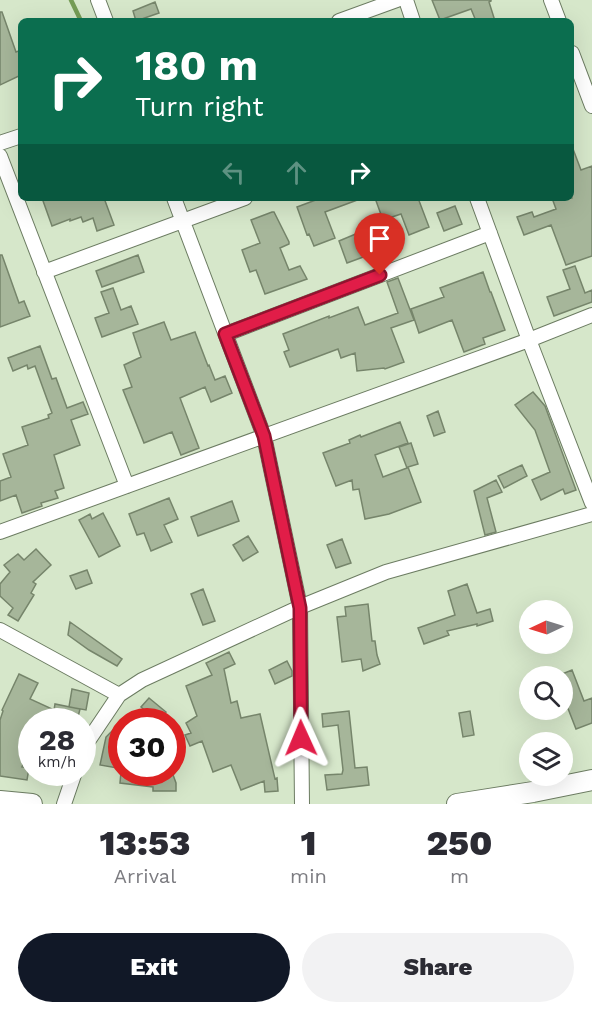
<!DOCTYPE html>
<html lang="en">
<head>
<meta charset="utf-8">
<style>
	:root { --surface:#fff; --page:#f2f2f3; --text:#2b2b33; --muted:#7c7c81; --accent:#111827 }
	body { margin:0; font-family:"Work Sans",sans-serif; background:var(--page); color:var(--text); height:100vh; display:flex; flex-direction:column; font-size:22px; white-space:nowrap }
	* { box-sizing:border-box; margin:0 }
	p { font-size:20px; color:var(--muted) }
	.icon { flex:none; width:33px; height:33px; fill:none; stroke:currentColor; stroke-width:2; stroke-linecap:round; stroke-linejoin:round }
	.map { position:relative; height:804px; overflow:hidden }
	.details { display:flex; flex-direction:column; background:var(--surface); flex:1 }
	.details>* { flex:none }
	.top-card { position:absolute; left:18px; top:18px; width:556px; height:183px; border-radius:9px; box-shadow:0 6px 24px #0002; background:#0b6e4f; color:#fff; overflow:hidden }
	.needle { width:39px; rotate:266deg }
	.buttons { position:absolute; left:519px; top:600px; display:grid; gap:12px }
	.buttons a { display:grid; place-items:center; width:54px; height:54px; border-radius:50%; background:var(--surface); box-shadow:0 6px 24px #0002; font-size:30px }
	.speed { position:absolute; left:18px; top:708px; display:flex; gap:12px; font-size:30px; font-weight:700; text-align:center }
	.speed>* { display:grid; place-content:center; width:78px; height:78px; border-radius:50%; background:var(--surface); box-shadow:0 6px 24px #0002; line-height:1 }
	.speed small { font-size:15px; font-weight:400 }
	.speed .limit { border:9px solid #d22; background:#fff; color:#111 }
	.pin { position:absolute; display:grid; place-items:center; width:51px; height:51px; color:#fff; margin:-62px -26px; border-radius:50% 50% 50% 0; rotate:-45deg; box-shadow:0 0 6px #0007 }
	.pin .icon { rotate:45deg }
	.me { position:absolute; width:66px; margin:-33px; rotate:359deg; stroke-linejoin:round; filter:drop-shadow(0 0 4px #0008) }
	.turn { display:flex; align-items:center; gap:21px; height:126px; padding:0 18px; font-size:27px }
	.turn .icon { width:78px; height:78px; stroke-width:2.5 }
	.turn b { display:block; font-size:42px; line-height:51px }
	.lanes { display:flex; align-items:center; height:57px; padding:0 18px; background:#0003; justify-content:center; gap:30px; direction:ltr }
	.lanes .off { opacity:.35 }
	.eta { display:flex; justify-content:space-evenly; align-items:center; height:102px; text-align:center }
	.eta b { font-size:36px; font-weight:800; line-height:42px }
	.action { display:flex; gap:12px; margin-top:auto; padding:12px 18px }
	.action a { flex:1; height:69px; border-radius:36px; background:var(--accent); color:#fff; font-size:24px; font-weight:800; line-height:69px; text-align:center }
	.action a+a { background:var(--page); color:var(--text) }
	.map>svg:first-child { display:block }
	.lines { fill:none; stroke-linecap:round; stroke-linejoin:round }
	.stream { stroke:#759c55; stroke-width:4.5 }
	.building { fill:#a6b69a; stroke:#76856b; stroke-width:1.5 }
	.street-casing { stroke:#6c7c62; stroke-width:16 }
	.secondary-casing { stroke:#6c7c62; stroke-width:22 }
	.street { stroke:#fff; stroke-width:14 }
	.secondary { stroke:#fff; stroke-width:20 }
	.route-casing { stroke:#92132f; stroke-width:15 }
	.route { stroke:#e11d48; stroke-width:10 }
</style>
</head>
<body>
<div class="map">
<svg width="592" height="804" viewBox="0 0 592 804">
	<rect width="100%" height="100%" fill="#d6e7ca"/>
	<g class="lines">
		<path class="stream" d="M71 0 81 21"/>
	</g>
	<path class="building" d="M432 0H491V1L489 2 495 21H476L471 9 440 20Z
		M155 2 159 13 136 21 133 11Z
		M0 12H2L16 52 21 50V75L0 85Z
		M572 149H573L581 170 592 166V256L566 265 551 225 524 235 517 217 532 212 534 217 556 209 552 198H572Z
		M42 198H104L114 225 97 231 93 218 83 222 81 217 70 221V219L52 226Z
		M321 198 360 199 325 212 335 238 314 246 309 234 307 235 297 207Z
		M375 198H418L429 227 409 235 401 214 383 220Z
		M455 206 462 224 444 231 437 213Z
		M272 212H274L289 242V244L280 248 289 270 300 266 307 279 265 294 256 270 250 272 242 250 260 243 251 220Z
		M358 233 366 256 347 263 339 241Z
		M0 255H2L19 303 24 301 30 316 0 327Z
		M138 255 144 272 102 287 96 271Z
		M575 266 585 293 592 290V302L554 316 547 297 570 289 563 270Z
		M483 272 490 292H491L505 330 483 338 485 344 464 352 452 320 419 333 411 309 444 297 440 288Z
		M398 278 414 320 391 328 404 362 385 369 384 368 357 371 355 353 341 358 338 349 290 367 284 352 289 350 283 334 329 316V318L358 307 365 325 398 313 387 282Z
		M113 288 121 310 131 306 138 324 102 337 95 318 109 313 101 292Z
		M164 322 171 340 195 332 208 366 209 365 215 380 225 376 232 393 211 402 205 387 180 398 199 448 181 455 172 432 144 443 123 390 132 387 124 365 141 357 133 333Z
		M40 346 52 379 56 378 67 408 83 402 88 414 71 420 80 445 54 455 64 488 55 491 58 498 41 503 42 506 22 513 16 495 0 501V481L11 477 3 454 28 445 22 427 49 418 48 415 52 413 35 366 28 369 27 365 13 371 8 358Z
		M533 392 545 406 576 490 565 494 563 489 541 500 532 480 550 472 535 430 515 405Z
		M438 411 445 432 434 436 427 416Z
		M400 422 408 443 375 455 383 477 407 468 399 447 411 443 418 464 408 467 421 502 389 514 365 519 359 489 353 490 352 480 336 486 323 453 350 443 349 440 360 435 361 437Z
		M522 465 527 476 504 488 498 476Z
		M496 480 502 492 487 498 496 532 485 535 474 491Z
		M169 498 178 519 164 525 172 542 151 551 144 533 137 535 129 514Z
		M232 501 239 521 198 536 191 517Z
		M103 513 120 546 99 557 79 520 90 514 92 519Z
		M248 536 258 552 243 561 233 545Z
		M342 539 351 563 336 568 327 545Z
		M36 549 51 565 33 582 36 584 31 593 34 595 18 621 8 615 13 608 0 596V584L10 572 4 565 18 554 24 560Z
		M87 570 92 583 76 589 70 576Z
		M467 584 477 613 490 609 493 621 477 626V624L447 631 449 635 424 644 418 628 455 615 448 591Z
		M203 589 215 621 203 625 191 594Z
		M368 604 372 641H375L377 655 380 664 363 671 361 659 342 662 337 617 346 616 345 607Z
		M70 622 122 659 117 666 89 650 68 635Z
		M229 652 235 664 224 669 231 703 237 701 241 718 260 714 275 779 277 778 278 791 265 792 264 781 241 790 231 765 213 772 202 741 190 746 185 735 191 733 186 723 197 716 186 686 212 675 206 663Z
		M287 661 292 671V676L275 684 269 670Z
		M572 670 584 701 592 698V723L576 729 562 693V674Z
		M19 674 38 683 30 699 54 710 55 704 80 709 77 721 79 722H32V729L26 748 29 749 22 767 29 768 27 780 0 776V720L3 711 2 710Z
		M72 689 89 693 86 710 69 707Z
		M149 698 166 712 158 722 141 707Z
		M349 711 355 768 367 767 369 785 327 790 325 775 342 774 343 770 338 725 323 727 322 714Z
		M470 711 474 735 463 737 459 713Z
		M115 728 122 735 117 768 100 765 106 737Z
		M121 772H172L176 783V791H153V787L120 783Z"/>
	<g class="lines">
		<defs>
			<path id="street" d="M98 0 106 21
				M406 0 413 21
				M551 0 559 21
				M339 21 397 0
				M572 53 592 106
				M0 143 21 136
				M0 156 127 486
				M174 198 264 436 300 607 302 804
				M477 198 529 340 592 503
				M44 272 245 198
				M226 334 490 233
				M0 532 529 340 592 315
				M0 630 119 695
				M82 750 119 695 142 680 300 607 386 572 592 514
				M64 804 75 772"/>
			<path id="secondary" d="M0 801 32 804
				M457 804 533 792 592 780"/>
		</defs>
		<use href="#street" class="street-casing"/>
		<use href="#secondary" class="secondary-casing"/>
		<use href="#street" class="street"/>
		<use href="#secondary" class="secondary"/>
	</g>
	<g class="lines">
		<defs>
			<path id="route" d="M301 738 300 608 264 436 225 334 380 275"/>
		</defs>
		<use href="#route" class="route-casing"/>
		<use href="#route" class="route"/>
	</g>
</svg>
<div class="buttons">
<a><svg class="needle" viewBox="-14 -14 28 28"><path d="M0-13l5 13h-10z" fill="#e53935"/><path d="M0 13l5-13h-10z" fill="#7c7c81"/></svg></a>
<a><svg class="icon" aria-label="search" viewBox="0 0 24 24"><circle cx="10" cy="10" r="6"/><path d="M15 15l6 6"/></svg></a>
<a><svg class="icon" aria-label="layers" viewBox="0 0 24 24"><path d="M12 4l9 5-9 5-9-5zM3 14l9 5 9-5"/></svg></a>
</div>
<div class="speed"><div>28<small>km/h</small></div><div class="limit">30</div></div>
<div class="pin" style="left:380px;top:275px;background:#d93025"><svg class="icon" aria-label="arrive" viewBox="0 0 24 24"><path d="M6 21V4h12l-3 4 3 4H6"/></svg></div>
<svg class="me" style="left:301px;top:738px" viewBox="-20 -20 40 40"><path d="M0-17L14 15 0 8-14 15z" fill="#e11d48" stroke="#fff" stroke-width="4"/></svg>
<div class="top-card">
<div class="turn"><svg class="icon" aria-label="right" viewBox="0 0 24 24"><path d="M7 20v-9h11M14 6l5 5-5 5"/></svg><div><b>180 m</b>Turn right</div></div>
<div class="lanes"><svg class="icon off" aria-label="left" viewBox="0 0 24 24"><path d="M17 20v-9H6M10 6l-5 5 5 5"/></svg><svg class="icon off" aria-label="ahead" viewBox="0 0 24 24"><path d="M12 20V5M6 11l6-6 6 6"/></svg><svg class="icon" aria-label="right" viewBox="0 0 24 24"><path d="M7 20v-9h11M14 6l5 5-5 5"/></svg></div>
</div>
</div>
<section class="details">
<div class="eta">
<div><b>13:53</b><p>Arrival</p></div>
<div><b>1</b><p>min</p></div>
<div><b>250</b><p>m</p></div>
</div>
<div class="action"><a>Exit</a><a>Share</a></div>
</section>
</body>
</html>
